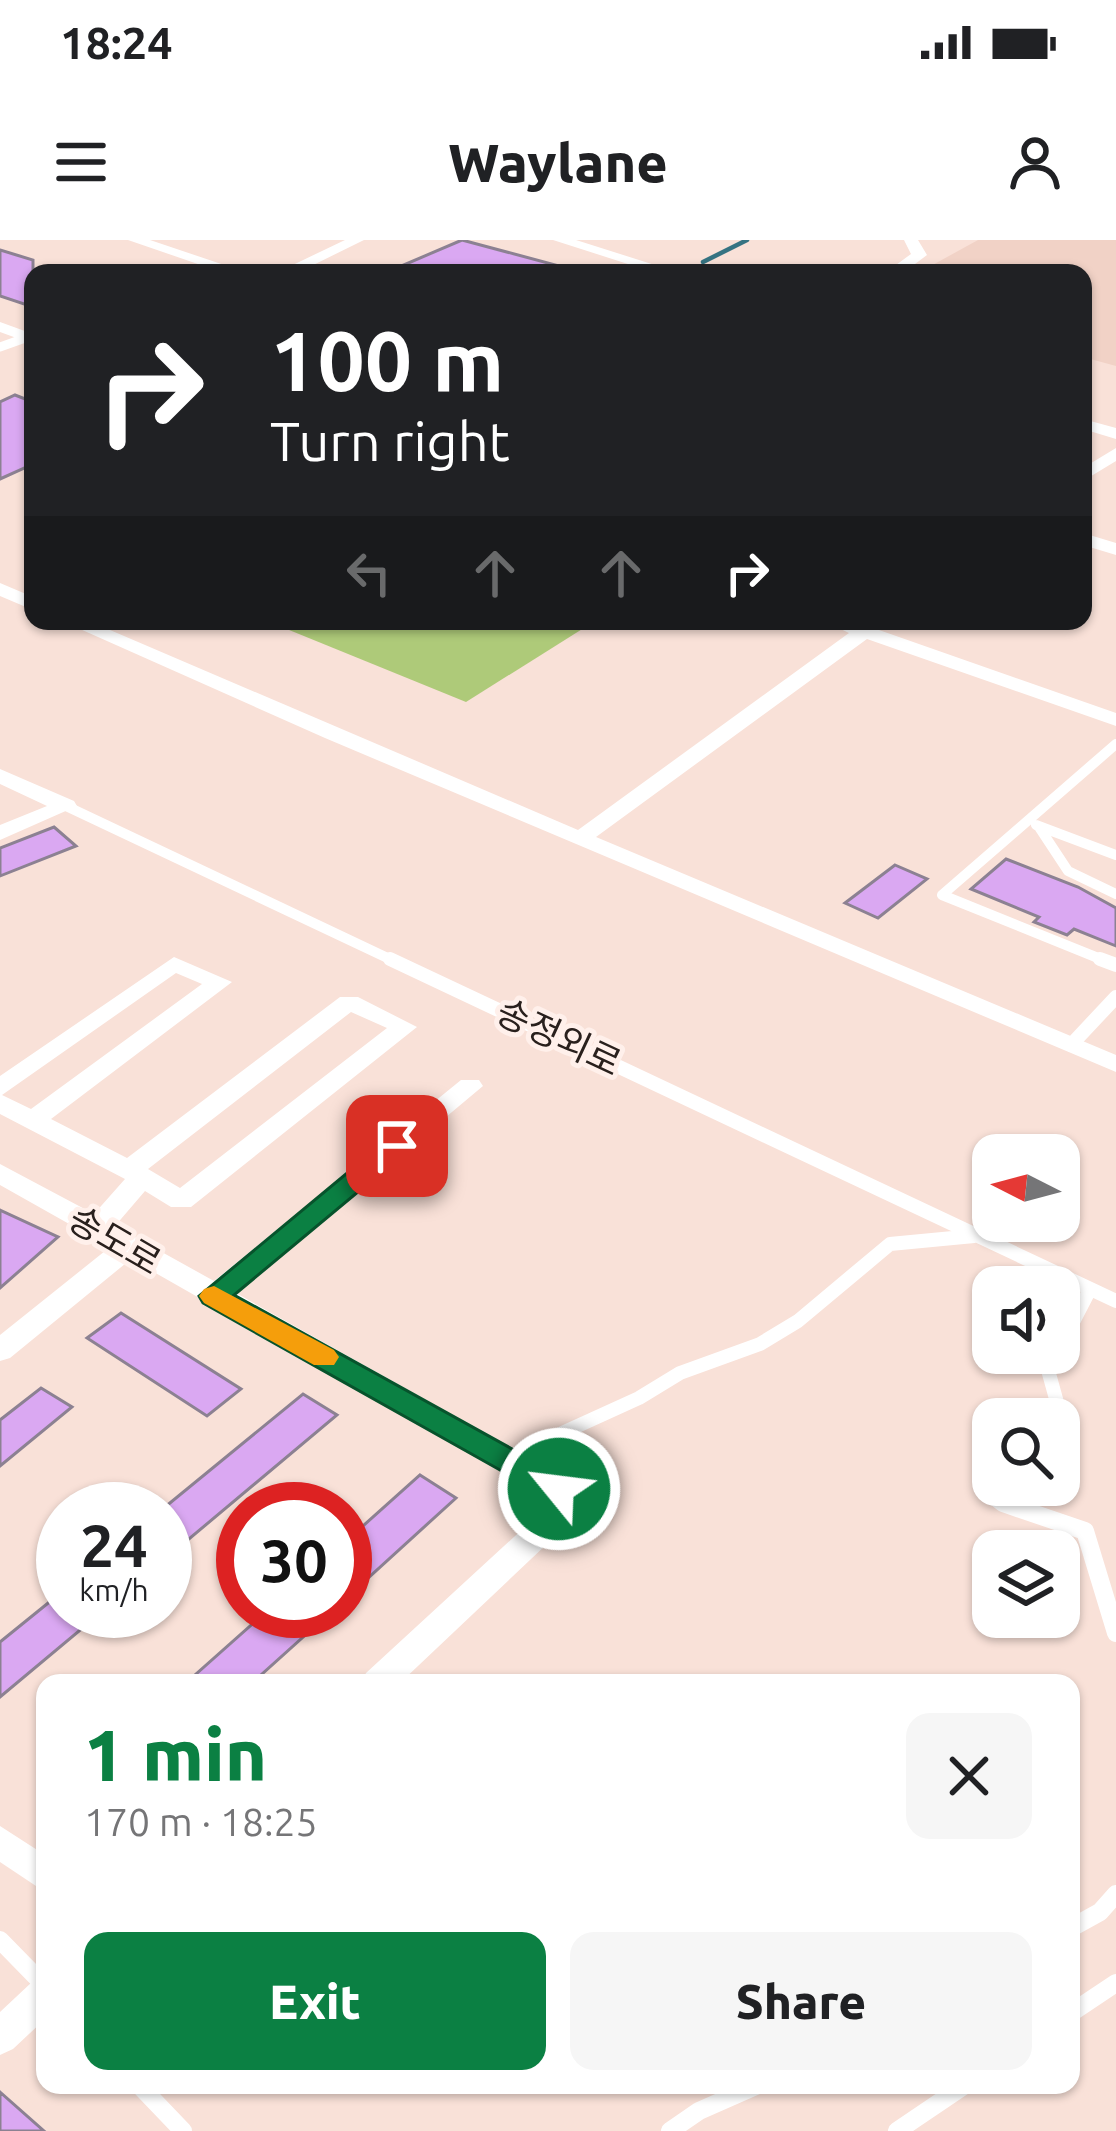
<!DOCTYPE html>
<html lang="en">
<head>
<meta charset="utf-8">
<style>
	:root { --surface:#fff; --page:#f6f6f6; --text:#202124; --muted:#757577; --accent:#0b8043 }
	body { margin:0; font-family:Ubuntu,"Noto Sans KR",sans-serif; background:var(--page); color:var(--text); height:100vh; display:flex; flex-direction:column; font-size:45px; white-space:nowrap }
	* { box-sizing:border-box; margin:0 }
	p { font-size:39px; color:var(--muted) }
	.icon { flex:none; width:66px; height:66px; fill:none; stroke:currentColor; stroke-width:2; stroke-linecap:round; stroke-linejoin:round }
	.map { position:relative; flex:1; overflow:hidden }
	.sheet { position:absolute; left:36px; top:1434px; width:1044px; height:420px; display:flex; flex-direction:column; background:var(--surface); border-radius:24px; box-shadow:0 3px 9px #0004 }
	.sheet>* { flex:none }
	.hud { position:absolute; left:24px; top:24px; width:1068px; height:366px; border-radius:24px; box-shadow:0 3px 9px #0004; background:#202124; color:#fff; overflow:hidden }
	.needle { width:78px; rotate:276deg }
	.tools { position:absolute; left:972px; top:894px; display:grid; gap:24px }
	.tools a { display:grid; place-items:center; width:108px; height:108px; border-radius:24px; background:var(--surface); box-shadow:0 3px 9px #0004; font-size:60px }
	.speed { position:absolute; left:36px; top:1242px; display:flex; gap:24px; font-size:60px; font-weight:700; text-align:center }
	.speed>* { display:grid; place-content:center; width:156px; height:156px; border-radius:50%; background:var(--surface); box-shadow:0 3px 9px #0004; line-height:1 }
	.speed small { font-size:30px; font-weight:400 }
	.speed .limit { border:18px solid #d22; background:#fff; color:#111 }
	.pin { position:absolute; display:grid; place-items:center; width:102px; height:102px; color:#fff; margin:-51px; border-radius:24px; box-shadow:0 6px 18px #0006 }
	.me { position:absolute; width:132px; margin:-66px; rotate:299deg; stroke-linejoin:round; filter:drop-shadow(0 0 9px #0008) }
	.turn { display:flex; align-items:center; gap:42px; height:252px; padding:0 48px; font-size:54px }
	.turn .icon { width:156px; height:156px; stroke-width:2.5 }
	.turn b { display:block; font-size:84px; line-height:102px }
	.lanes { display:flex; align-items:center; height:114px; padding:0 48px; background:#0003; justify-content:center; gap:60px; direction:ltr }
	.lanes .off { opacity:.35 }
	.round { display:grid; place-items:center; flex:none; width:126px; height:126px; border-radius:24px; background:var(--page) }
	.headline { display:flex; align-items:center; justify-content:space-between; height:204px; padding:0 48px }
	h1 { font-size:72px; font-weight:800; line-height:90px; color:var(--accent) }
	.primary-button { display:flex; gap:24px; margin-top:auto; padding:24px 48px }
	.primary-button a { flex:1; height:138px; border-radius:24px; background:var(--accent); color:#fff; font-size:48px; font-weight:800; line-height:138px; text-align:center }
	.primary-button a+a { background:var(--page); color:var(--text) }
	.status { display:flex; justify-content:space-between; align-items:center; height:84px; padding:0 60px; background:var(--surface); direction:ltr }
	.status svg { height:33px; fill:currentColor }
	header { display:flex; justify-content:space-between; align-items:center; height:156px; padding:0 48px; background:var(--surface); font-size:54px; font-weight:800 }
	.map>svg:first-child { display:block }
	.built { fill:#f1d2c6 }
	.green { fill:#aeca79 }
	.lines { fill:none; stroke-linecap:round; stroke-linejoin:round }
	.stream { stroke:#367382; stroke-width:4.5 }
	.building { fill:#daa8f2; stroke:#8c8192; stroke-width:3 }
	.service-far3 { stroke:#fff; stroke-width:9 }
	.service-far2 { stroke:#fff; stroke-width:10 }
	.service-far1 { stroke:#fff; stroke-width:14 }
	.service { stroke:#fff; stroke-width:18 }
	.minor { fill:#fff; fill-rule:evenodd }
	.route { fill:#0b8043; stroke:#07532c; stroke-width:3 }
	.slow { fill:#f59e0b }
	.labels { text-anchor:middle; stroke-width:10; stroke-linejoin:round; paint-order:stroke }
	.street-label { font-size:36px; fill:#29201d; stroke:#fff0eb }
</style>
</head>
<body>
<div class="status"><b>18:24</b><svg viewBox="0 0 49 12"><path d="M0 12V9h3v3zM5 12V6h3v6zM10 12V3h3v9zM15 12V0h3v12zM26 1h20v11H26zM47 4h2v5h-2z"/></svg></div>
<header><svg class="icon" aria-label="menu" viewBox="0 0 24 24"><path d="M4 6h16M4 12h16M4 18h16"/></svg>Waylane<svg class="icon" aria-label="person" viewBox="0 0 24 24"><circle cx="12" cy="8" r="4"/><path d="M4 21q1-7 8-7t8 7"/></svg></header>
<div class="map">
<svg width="1116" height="1891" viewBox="0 0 1116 1891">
	<rect width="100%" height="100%" fill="#f9e1d8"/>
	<path class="built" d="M978 0H1116V126L1083 117V33H918Z"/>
	<path class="green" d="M267 381H595L466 462Z"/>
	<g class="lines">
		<path class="stream" d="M703 22 747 0"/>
	</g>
	<path class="building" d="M462 0 563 27 562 33H385Z
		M0 10 33 20V67L0 56Z
		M15 155 33 162V224L0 239V162Z
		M54 587 76 606 0 636V608Z
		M1006 619 1078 647 1116 668V706L1074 689 1067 695 1034 682 1039 677 971 649Z
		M895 625 927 639 878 678 845 663Z
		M0 970 58 997 0 1048Z
		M121 1073 241 1149 207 1176 87 1098Z
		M41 1148 72 1167 0 1226V1180Z
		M303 1154 337 1175 165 1319V1267Z
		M420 1235 456 1258 345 1359V1302Z
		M63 1351V1371H103L0 1457V1402Z
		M267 1371H332L252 1443H186Z
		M0 1852 44 1891H0Z"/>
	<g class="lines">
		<path class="service-far3" d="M0 107 28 97"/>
		<path class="service-far2" d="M66 566 396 722
			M1036 585 1116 615
			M1039 587 1068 631 1116 654
			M1108 722 942 655 1116 504"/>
		<path class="service-far1" d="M390 719 1116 1061
			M1100 719 1116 725
			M1071 805 1116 757
			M1059 1109 1090 1049
			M1055 1179 1058 1166 1048 1130 1057 1113
			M505 1219 639 1158 680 1133 760 1104 798 1081 890 1004 974 996"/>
		<path class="service" d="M993 1241 984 1248 1003 1263 1085 1291 1116 1393
			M1071 1688 1100 1672 1116 1654
			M0 1700 45 1746
			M1071 1773 1116 1743
			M139 1845 183 1891
			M670 1891 699 1871 758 1845
			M897 1891 965 1845"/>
		<path class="minor" d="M128 0H150L248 33H224Z
			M345 0H364L297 33H276Z
			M553 0H576L680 33H656Z
			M904 0H918L927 15 903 33H885L911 14Z
			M0 82 33 94V104L0 92Z
			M1083 179 1116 188V199L1083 189Z
			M1116 208V221L1083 241V228Z
			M1083 293 1116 303V315L1083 305Z
			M0 343 33 357V370L0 356Z
			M62 381H89L578 590 849 393 824 381H889L879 390 1116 473V486L867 399 596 597 1116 815V832L325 498Z
			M0 529 74 561 77 566 0 600V585L47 566 0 544Z
			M174 717 232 742 51 879 127 918 340 757H358L417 787 191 967H171L145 951 115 986 214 1041 461 840H479L483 846 236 1053 570 1241 574 1249 566 1286 400 1443H361L366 1433 540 1273 543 1254 131 1019 10 1118 0 1121V1095L110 1007 0 945V924L94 974 125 939 0 874V836ZM176 733 202 744 31 869 2 855ZM351 772 387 788 180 948 148 929Z
			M0 1586 45 1615V1652L0 1622Z
			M45 1737V1779L13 1809 0 1815V1772L32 1742Z"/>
	</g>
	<path class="route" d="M397 898 410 906 406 912 234 1055 570 1241 575 1249 570 1257H548L203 1063 199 1056 387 900Z"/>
	<path class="slow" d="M214 1046 334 1110 339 1117 334 1125H314L204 1063 199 1056 204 1049Z"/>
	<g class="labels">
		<g class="street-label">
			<text transform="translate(559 797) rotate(25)" y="13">송정외로</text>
			<text transform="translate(115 1000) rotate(30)" y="13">송도로</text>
		</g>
	</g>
</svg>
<div class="tools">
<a><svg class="needle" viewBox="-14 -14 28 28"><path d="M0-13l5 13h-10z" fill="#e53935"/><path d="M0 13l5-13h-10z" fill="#757577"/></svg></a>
<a><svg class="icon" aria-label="sound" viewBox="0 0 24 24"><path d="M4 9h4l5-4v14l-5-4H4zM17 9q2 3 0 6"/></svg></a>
<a><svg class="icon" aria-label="search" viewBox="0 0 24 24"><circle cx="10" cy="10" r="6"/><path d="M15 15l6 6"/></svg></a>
<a><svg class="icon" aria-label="layers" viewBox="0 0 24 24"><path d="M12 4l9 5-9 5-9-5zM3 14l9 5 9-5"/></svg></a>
</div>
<div class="speed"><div>24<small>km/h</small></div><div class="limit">30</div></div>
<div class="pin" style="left:397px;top:906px;background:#d93025"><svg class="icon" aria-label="arrive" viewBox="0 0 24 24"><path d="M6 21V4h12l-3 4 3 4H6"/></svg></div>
<svg class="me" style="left:559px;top:1249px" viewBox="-20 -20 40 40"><circle r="17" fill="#0b8043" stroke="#fff" stroke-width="3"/><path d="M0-11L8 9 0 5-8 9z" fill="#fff"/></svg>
<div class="hud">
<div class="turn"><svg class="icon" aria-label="right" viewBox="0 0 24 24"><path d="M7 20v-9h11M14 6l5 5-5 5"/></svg><div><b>100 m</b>Turn right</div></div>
<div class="lanes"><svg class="icon off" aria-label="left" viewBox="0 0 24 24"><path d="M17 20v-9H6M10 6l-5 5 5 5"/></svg><svg class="icon off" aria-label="ahead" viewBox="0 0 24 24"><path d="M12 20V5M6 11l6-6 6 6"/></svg><svg class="icon off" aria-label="ahead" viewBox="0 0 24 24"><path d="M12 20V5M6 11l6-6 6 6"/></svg><svg class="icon" aria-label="right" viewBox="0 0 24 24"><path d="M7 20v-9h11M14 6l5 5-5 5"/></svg></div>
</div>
<section class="sheet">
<div class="headline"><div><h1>1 min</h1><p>170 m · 18:25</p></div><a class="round"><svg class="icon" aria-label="close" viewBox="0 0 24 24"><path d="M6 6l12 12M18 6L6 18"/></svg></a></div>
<div class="primary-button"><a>Exit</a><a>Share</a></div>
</section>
</div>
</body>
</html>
